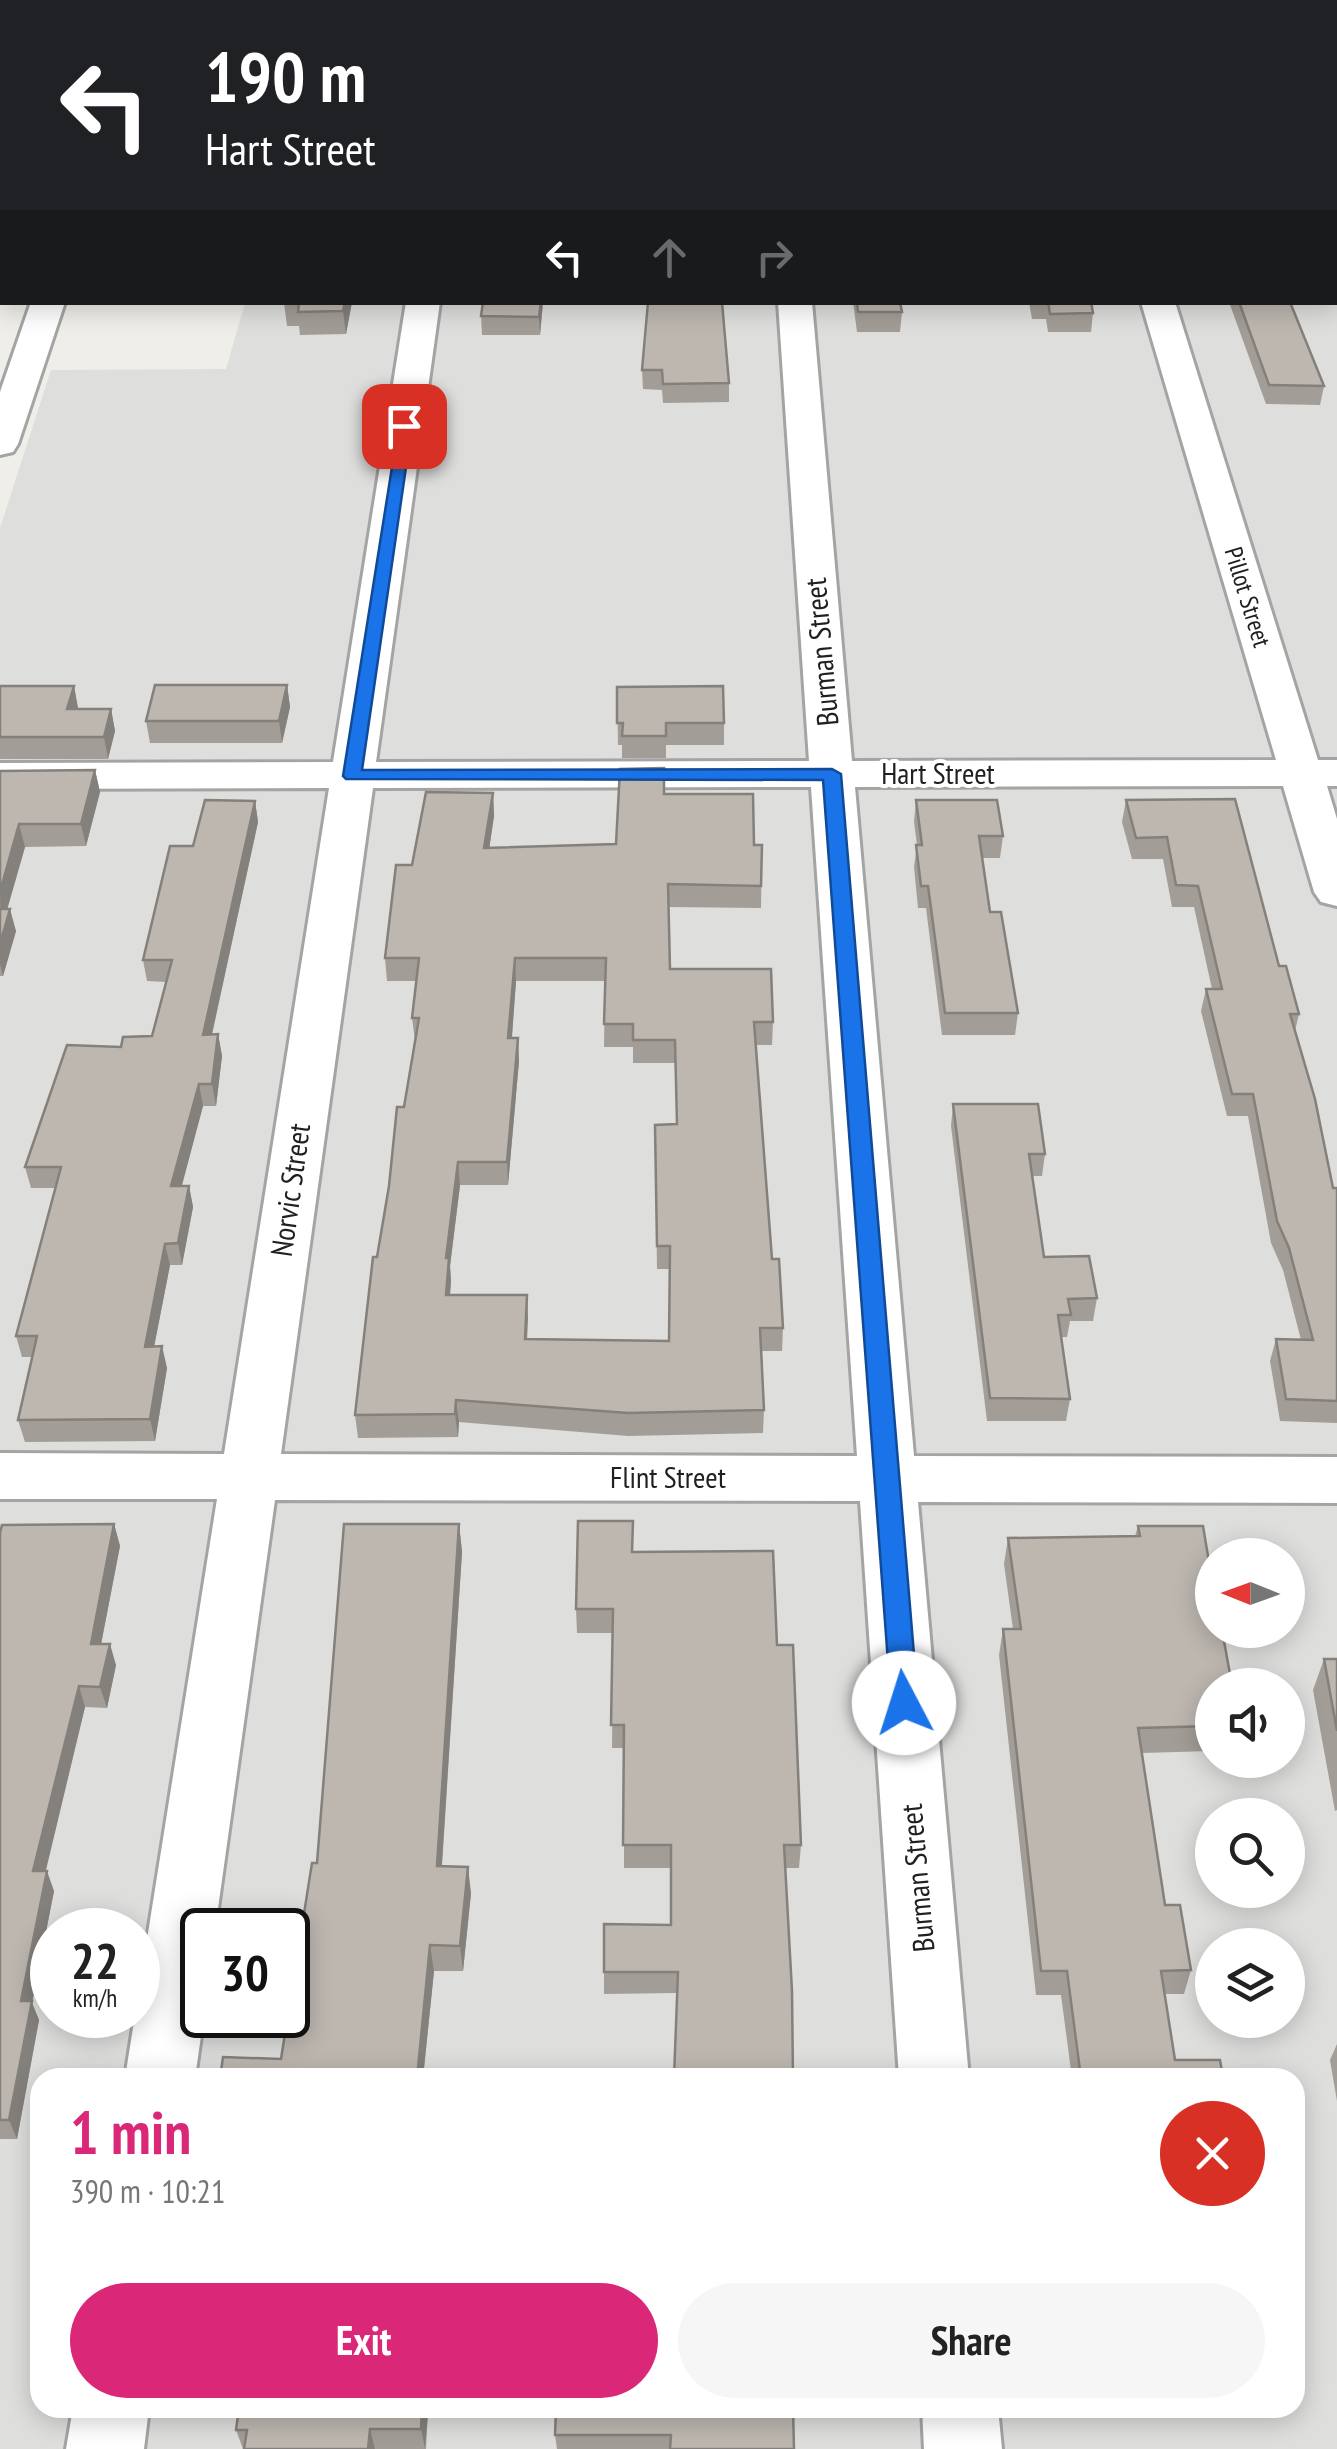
<!DOCTYPE html>
<html lang="en">
<head>
<meta charset="utf-8">
<style>
	:root { --surface:#fff; --page:#f6f6f6; --text:#222; --muted:#767676; --accent:#db2777 }
	body { margin:0; font-family:"PT Sans Narrow",sans-serif; background:var(--page); color:var(--text); height:100vh; display:flex; flex-direction:column; font-size:38px; white-space:nowrap }
	* { box-sizing:border-box; margin:0 }
	p { font-size:32px; color:var(--muted) }
	.icon { flex:none; width:55px; height:55px; fill:none; stroke:currentColor; stroke-width:2; stroke-linecap:round; stroke-linejoin:round }
	.map { position:relative; flex:1; overflow:hidden }
	.panel { position:absolute; left:30px; top:2068px; width:1275px; height:350px; display:flex; flex-direction:column; background:var(--surface); border-radius:30px; box-shadow:0 5px 25px #0003 }
	.panel>* { flex:none }
	.banner { position:absolute; left:0px; top:0px; width:1338px; height:305px; box-shadow:0 5px 25px #0003; background:#202124; color:#fff; overflow:hidden }
	.needle { width:65px; rotate:271deg }
	.fabs { position:absolute; left:1195px; top:1538px; display:grid; gap:20px }
	.fabs a { display:grid; place-items:center; width:110px; height:110px; border-radius:50%; background:var(--surface); box-shadow:0 5px 25px #0003; font-size:50px }
	.speed { position:absolute; left:30px; top:1908px; display:flex; gap:20px; font-size:50px; font-weight:700; text-align:center }
	.speed>* { display:grid; place-content:center; width:130px; height:130px; border-radius:50%; background:var(--surface); box-shadow:0 5px 25px #0003; line-height:1 }
	.speed small { font-size:25px; font-weight:400 }
	.speed .limit { border:5px solid #111; border-radius:15px; background:#fff; color:#111 }
	.pin { position:absolute; display:grid; place-items:center; width:85px; height:85px; color:#fff; margin:-42px; border-radius:20px; box-shadow:0 5px 15px #0006 }
	.me { position:absolute; width:110px; margin:-55px; rotate:355deg; stroke-linejoin:round; filter:drop-shadow(0 0 8px #0008) }
	.turn { display:flex; align-items:center; gap:35px; height:210px; padding:0 40px; font-size:45px }
	.turn .icon { width:130px; height:130px; stroke-width:2.5 }
	.turn b { display:block; font-size:70px; line-height:85px }
	.lanes { display:flex; align-items:center; height:95px; padding:0 40px; background:#0003; justify-content:center; gap:50px; direction:ltr }
	.lanes .off { opacity:.35 }
	.round { display:grid; place-items:center; flex:none; width:105px; height:105px; border-radius:52px; background:var(--page) }
	.summary { display:flex; align-items:center; justify-content:space-between; height:170px; padding:0 40px }
	h1 { font-size:60px; font-weight:700; line-height:75px; color:var(--accent) }
	.cta { display:flex; gap:20px; margin-top:auto; padding:20px 40px }
	.cta a { flex:1; height:115px; border-radius:60px; background:var(--accent); color:#fff; font-size:40px; font-weight:700; line-height:115px; text-align:center }
	.cta a+a { background:var(--page); color:var(--text) }
	.map>svg:first-child { display:block }
	.residential { fill:#dededd; fill-rule:evenodd }
	.lines { fill:none; stroke-linecap:round; stroke-linejoin:round }
	.street-casing { stroke:#a4a4a4; stroke-width:6 }
	.street { fill:#fff; fill-rule:evenodd }
	.wall { fill:#a39d97; fill-rule:evenodd }
	.shaded-wall { fill:#84807b }
	.building { fill:#bdb7b0; stroke:#84807b; stroke-width:2.5; fill-rule:evenodd }
	.route { fill:#1a73e8; stroke:#114b97; stroke-width:2.5 }
	.labels { text-anchor:middle; stroke-width:8; stroke-linejoin:round; paint-order:stroke }
	.far-street-label { font-size:25px; fill:#202020; stroke:#fff }
	.street-label { font-size:30px; fill:#202020; stroke:#fff }
</style>
</head>
<body>
<div class="map">
<svg width="1337" height="2449" viewBox="0 0 1337 2449">
	<rect width="100%" height="100%" fill="#f0eee8"/>
	<path class="residential" d="M0 0H1337V2449H0V528L51 370 226 369 245 303 1335 302V2H2L0 52ZM1212 1555H1288V1630H1212ZM1212 1685H1288V1760H1212ZM1212 1815H1288V1890H1212ZM52 1930H138V2015H52ZM202 1930H288V2015H202ZM1212 1945H1288V2020H1212ZM40 2078H1295V2408H40Z"/>
	<g class="lines">
		<defs>
			<path id="street" d="M726 0H754V2H727Z
				M1335 53H1337V71H1335Z
				M0 54 2 55V72H0Z
				M31 302H65L18 444 13 452 0 455V392Z
				M406 302H440L376 762 809 761 778 302H812L852 761 1276 760 1141 302H1175L1318 760H1337V786H1327L1337 819V906L1321 902 1314 892 1283 786 855 787 914 1456 1337 1457V1503L918 1502 969 2078H899L860 1501 275 1500 215 1930H202L204 2015 195 2078H125L217 1499H0V1453L224 1454 329 788 0 789V763L333 762ZM811 787 857 1456 281 1454 373 788Z
				M73 2408H149L144 2449H66Z
				M922 2408H998L1002 2449H924Z"/>
		</defs>
		<use href="#street" class="street-casing"/>
		<use href="#street" class="street"/>
	</g>
	<path class="wall" d="M0 0H69L68 2H2V47H0Z
		M1212 0H1289V2H1213Z
		M1335 116H1337V212H1335Z
		M352 302 346 334 300 335 299 326H287L284 303Z
		M483 302H543L540 335H482L481 316Z
		M853 302H900L902 312 900 332H857Z
		M1029 302H1091L1093 313 1091 332H1048L1046 319H1032Z
		M1229 302H1290L1324 386 1320 405 1266 404Z
		M722 309 729 383V402L663 403 662 390 643 389 642 370Z
		M287 685 290 707 282 743H150L146 721Z
		M0 686H74L78 709H111L115 731 108 759H0Z
		M617 687 724 723V745H666V758H622V745H618Z
		M95 770 100 792 86 846 25 847 7 909 16 931 3 976H0V771Z
		M493 793 494 816 489 848 616 844 664 794 754 845H762L761 908 668 907 670 969 773 1022 772 1045H756L772 1259 783 1328 782 1351H762L764 1410 763 1433 628 1436 459 1422 458 1437 358 1438 355 1415 377 1257 415 1041 412 1018 416 981H387L385 958 412 865ZM516 981H605L604 1047H633V1063H675L677 1124 655 1125 657 1269H670L669 1341 527 1339V1295H450L451 1281 450 1266 460 1185H508L519 1061 518 1038H512Z
		M1235 799 1279 966 1299 1014 1295 1031 1333 1188H1337V1423L1280 1421 1270 1361 1276 1339 1301 1340 1283 1270 1271 1243 1248 1116H1227L1201 1011 1206 989H1212L1194 907H1172L1163 859H1132L1122 822 1126 800Z
		M916 800 1003 836 1000 858H982L990 912 1018 1013 1015 1035H942L926 908H918L914 867 917 845 914 822Z
		M255 801 258 822 212 1035 218 1034 222 1056 216 1106H203L181 1186H189L193 1207 182 1265H170L154 1346 167 1368 155 1441 25 1442 18 1420 32 1357H22L16 1336 56 1188H31L25 1167 121 1047 152 1036 166 982 147 981 143 960 193 846Z
		M953 1104 1045 1154 1042 1176H1032L1044 1257 1097 1298 1093 1321H1070L1067 1337H1061L1070 1399 1066 1421H987L951 1126Z
		M114 1524 120 1546 101 1644 116 1665 107 1708 85 1707 45 1871 54 1891 32 2003 39 2020 17 2139H0V1533Z
		M459 1524 462 1552 442 1866 471 1893 463 1971H434L423 2078H220L281 2059 317 1863Z
		M1138 1526 1212 1685V1751L1142 1753 1165 1905 1191 1970 1184 1994H1165L1175 2060 1223 2078H1072L1061 1995H1036L999 1655 1003 1629H1013L1004 1564 1008 1538 1135 1536Z
		M633 1552 777 1645 801 1845 799 1868H786L677 1993 604 1994V1972L671 1925V1868H624V1748H612L613 1633H577L576 1609Z
		M1324 1659H1337V1810L1335 1811 1313 1690Z
		M1337 2044V2101L1330 2060Z
		M239 2408H469V2412H428L426 2449H243L236 2430Z
		M556 2408 794 2449H557L555 2435Z"/>
	<path class="shaded-wall" d="M2 200V250L0 256V206Z
		M345 302H352L346 334 343 311Z
		M541 302H543L540 335 539 317Z
		M287 685 290 707 282 743 279 721Z
		M74 686 78 708 72 731 67 709Z
		M111 709 115 731 108 759 104 737Z
		M95 770 100 792 86 846 81 824Z
		M493 793 494 816 486 871 484 848Z
		M255 801 258 822 207 1056 203 1035Z
		M19 824 25 847 1 931 0 892Z
		M10 909 16 931 3 976 0 964V944Z
		M515 958 516 981 510 1061 508 1038Z
		M218 1034 222 1056 216 1106 212 1084Z
		M518 1038 519 1061 508 1185 507 1162Z
		M199 1084 203 1106 176 1208 171 1186Z
		M458 1162 460 1185 450 1266 451 1281 448 1318 446 1295V1258Z
		M189 1186 193 1207 182 1265 178 1243Z
		M165 1244 170 1265 150 1368 145 1347Z
		M527 1295 528 1318 526 1362 525 1339Z
		M162 1346 167 1368 155 1441 150 1419Z
		M456 1400 459 1422 458 1437 455 1414Z
		M114 1524 120 1546 97 1665 91 1644Z
		M459 1524 462 1552 440 1892 437 1866Z
		M110 1644 116 1665 107 1708 100 1687Z
		M79 1686 85 1707 41 1891 33 1871Z
		M468 1867 471 1893 463 1971 460 1946Z
		M47 1871 54 1891 32 2003 39 2020 17 2139 9 2120 21 2001Z
		M430 1945 434 1971 423 2078H417Z
		M422 2408H427L428 2412 425 2449 421 2429Z
		M370 2429 375 2449H368Z"/>
	<path class="building" d="M0 0H58L57 2H2V29H0Z
		M444 0H676V2H443Z
		M812 0H952L953 2H813Z
		M0 101H2V200L0 206Z
		M1335 116H1337V194H1335Z
		M284 302H345L343 311 298 312 299 303Z
		M483 302H541L539 317 481 316Z
		M648 302H722L729 383 663 384 662 370H642Z
		M857 302H900L902 312H858Z
		M1048 302H1091L1093 313 1050 314Z
		M1239 302H1290L1324 386 1269 385Z
		M155 685H287L279 721H146Z
		M0 686H74L67 709H111L104 737H0Z
		M723 686 724 723H666V736H622L623 723H617V687Z
		M664 768V794H753L754 845H762L761 886 668 884 670 969H771L773 1022H754L772 1259H779L783 1328H760L764 1410 628 1413 456 1400 455 1414 355 1415 373 1257H377L389 1186 397 1107H404L419 1018H412L419 958H385L396 865H412L426 792 493 793 484 848 616 844 620 769ZM515 958H606L604 1024H633V1040H675L677 1124 655 1125 657 1246H670L669 1341 525 1339 527 1295H446L449 1258H446L458 1162H507L518 1038H508Z
		M95 770 81 824H19L0 892V771Z
		M1235 799 1279 966H1286L1299 1014H1290L1315 1099 1333 1188H1337V1401L1286 1399 1276 1339 1313 1340 1289 1248 1277 1221 1253 1094H1232L1206 989H1222L1198 886 1176 885 1167 837 1136 838 1126 800Z
		M205 800 255 801 203 1035 218 1034 212 1084H199L171 1186H189L178 1243 165 1244 145 1347 162 1346 150 1419 18 1420 37 1336H16L61 1167H25L67 1045 121 1047 123 1037 152 1036 172 960H143L170 846H193Z
		M916 800H997L1003 836H979L990 912H1001L1018 1013H945L928 886H921L916 845H922Z
		M0 909H10L0 944Z
		M953 1104H1038L1045 1154H1029L1044 1257 1089 1256 1097 1298 1068 1299 1071 1315H1058L1070 1399 990 1398Z
		M578 1521H633L632 1552 773 1551 777 1645H793L801 1845H784L792 1991 793 2078H674L678 1972H604V1924L671 1925V1845H623L624 1725H611L613 1609H576Z
		M114 1524 91 1644H110L100 1687 79 1686 33 1871H47L21 2001H32L9 2120H0V1533L2 1525Z
		M344 1524H459L437 1866 468 1867 460 1946 430 1945 417 2078H220L223 2057 281 2059 312 1863H317Z
		M1138 1526H1203L1212 1580V1630H1222L1232 1685H1212V1726L1138 1728 1165 1905H1180L1191 1970 1161 1971 1175 2060H1220L1223 2078H1081L1067 1971H1041L1003 1629H1021L1008 1538 1140 1536Z
		M1324 1659H1337V1731Z
		M239 2408H422L421 2429H370L368 2449H244L247 2430H236Z
		M556 2408H793L794 2449H670L671 2435H555Z"/>
	<path class="route" d="M399 423 412 426 362 770 832 769 841 774 918 1703 914 1711 904 1715 895 1711 891 1703 823 780 346 779 343 776Z"/>
	<g class="labels">
		<g class="far-street-label">
			<text transform="translate(1248 597) rotate(73)" y="9">Pillot Street</text>
		</g>
		<g class="street-label">
			<text transform="translate(822 652) rotate(-95)" y="10">Burman Street</text>
			<text x="938" y="784">Hart Street</text>
			<text transform="translate(291 1190) rotate(-82)" y="10">Norvic Street</text>
			<text x="668" y="1488">Flint Street</text>
			<text transform="translate(918 1878) rotate(-95)" y="10">Burman Street</text>
		</g>
	</g>
</svg>
<div class="fabs">
<a><svg class="needle" viewBox="-14 -14 28 28"><path d="M0-13l5 13h-10z" fill="#e53935"/><path d="M0 13l5-13h-10z" fill="#767676"/></svg></a>
<a><svg class="icon" aria-label="sound" viewBox="0 0 24 24"><path d="M4 9h4l5-4v14l-5-4H4zM17 9q2 3 0 6"/></svg></a>
<a><svg class="icon" aria-label="search" viewBox="0 0 24 24"><circle cx="10" cy="10" r="6"/><path d="M15 15l6 6"/></svg></a>
<a><svg class="icon" aria-label="layers" viewBox="0 0 24 24"><path d="M12 4l9 5-9 5-9-5zM3 14l9 5 9-5"/></svg></a>
</div>
<div class="speed"><div>22<small>km/h</small></div><div class="limit">30</div></div>
<div class="pin" style="left:404px;top:426px;background:#d93025"><svg class="icon" aria-label="arrive" viewBox="0 0 24 24"><path d="M6 21V4h12l-3 4 3 4H6"/></svg></div>
<svg class="me" style="left:904px;top:1703px" viewBox="-20 -20 40 40"><circle r="19" fill="#fff"/><path d="M0-13L10 11 0 6-10 11z" fill="#1a73e8"/></svg>
<div class="banner">
<div class="turn"><svg class="icon" aria-label="left" viewBox="0 0 24 24"><path d="M17 20v-9H6M10 6l-5 5 5 5"/></svg><div><b>190 m</b>Hart Street</div></div>
<div class="lanes"><svg class="icon" aria-label="left" viewBox="0 0 24 24"><path d="M17 20v-9H6M10 6l-5 5 5 5"/></svg><svg class="icon off" aria-label="ahead" viewBox="0 0 24 24"><path d="M12 20V5M6 11l6-6 6 6"/></svg><svg class="icon off" aria-label="right" viewBox="0 0 24 24"><path d="M7 20v-9h11M14 6l5 5-5 5"/></svg></div>
</div>
<section class="panel">
<div class="summary"><div><h1>1 min</h1><p>390 m · 10:21</p></div><a class="round" style="background:#d93025;color:#fff"><svg class="icon" aria-label="close" viewBox="0 0 24 24"><path d="M6 6l12 12M18 6L6 18"/></svg></a></div>
<div class="cta"><a>Exit</a><a>Share</a></div>
</section>
</div>
</body>
</html>
